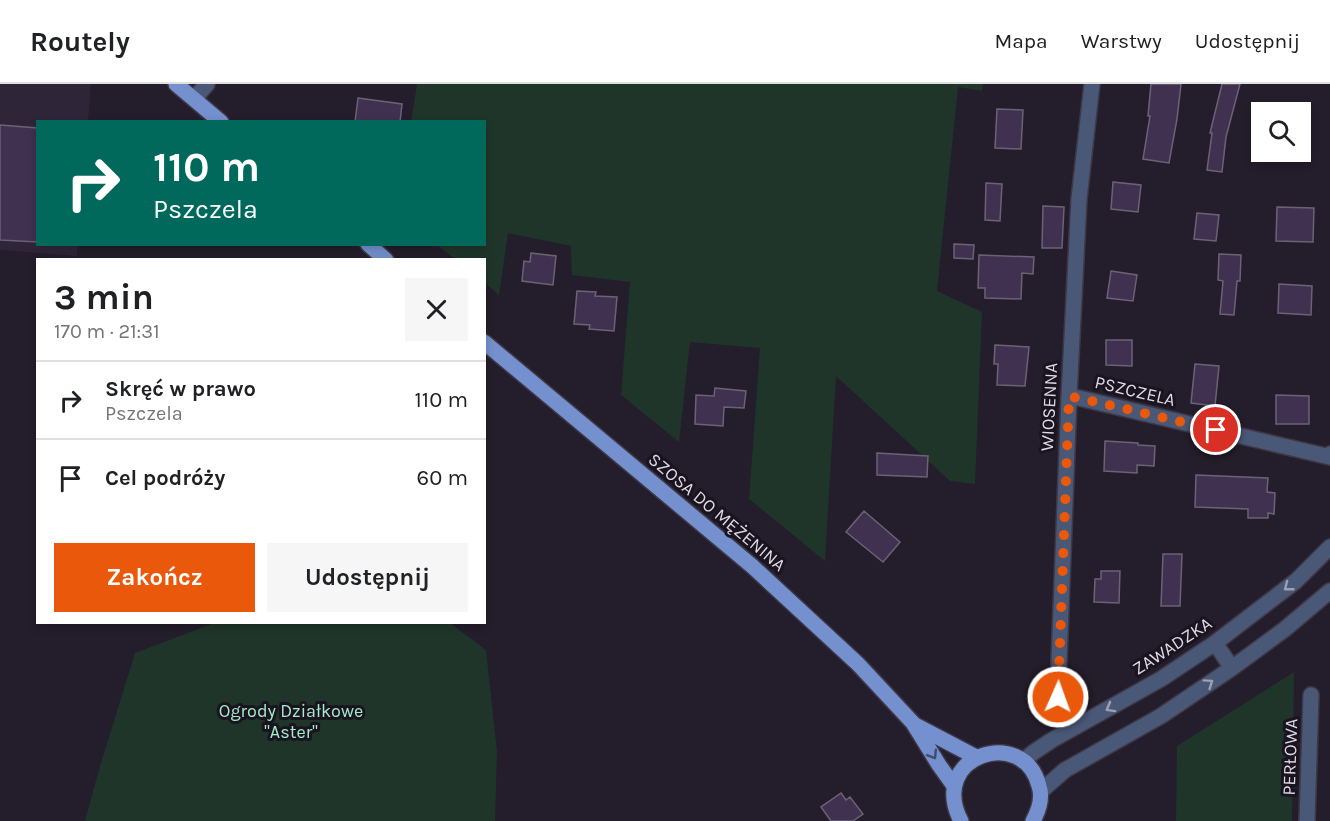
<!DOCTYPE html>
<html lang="pl">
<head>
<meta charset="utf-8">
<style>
	:root { --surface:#fff; --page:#f6f6f6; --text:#202124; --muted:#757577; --line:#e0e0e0; --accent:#ea580c }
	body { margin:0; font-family:Karla,sans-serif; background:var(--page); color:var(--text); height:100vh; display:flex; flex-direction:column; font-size:22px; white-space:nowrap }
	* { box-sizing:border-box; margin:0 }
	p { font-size:20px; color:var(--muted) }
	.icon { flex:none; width:33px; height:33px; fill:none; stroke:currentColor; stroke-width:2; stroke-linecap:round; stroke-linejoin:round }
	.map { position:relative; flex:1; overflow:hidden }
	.drawer { position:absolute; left:36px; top:174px; width:450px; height:366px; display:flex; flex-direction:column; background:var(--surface); border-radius:0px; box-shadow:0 3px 9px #0003 }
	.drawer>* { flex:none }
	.banner { position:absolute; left:36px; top:36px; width:450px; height:126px; border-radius:0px; box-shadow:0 3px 9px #0003; background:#00695c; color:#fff; overflow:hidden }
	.tools { position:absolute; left:1251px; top:18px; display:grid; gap:12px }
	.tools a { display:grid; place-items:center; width:60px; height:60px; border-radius:0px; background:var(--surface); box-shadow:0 3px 9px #0003; font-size:30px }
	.pin { position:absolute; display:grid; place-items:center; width:51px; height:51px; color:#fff; margin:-26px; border:3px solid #fff; border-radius:50%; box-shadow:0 2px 6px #0007 }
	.me { position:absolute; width:66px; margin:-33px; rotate:2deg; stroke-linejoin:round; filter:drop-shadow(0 0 4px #0008) }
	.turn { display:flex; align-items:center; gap:21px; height:126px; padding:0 18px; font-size:27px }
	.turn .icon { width:78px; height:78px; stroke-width:2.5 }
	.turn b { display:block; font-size:42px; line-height:51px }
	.round { display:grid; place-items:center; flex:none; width:63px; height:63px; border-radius:0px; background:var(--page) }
	.headline { display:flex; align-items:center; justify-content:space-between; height:102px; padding:0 18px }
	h1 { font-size:36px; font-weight:700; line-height:45px }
	.button { display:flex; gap:12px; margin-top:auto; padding:12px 18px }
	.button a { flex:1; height:69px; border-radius:0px; background:var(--accent); color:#fff; font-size:24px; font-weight:700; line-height:69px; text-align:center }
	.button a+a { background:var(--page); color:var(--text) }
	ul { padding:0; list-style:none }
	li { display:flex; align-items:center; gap:18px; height:78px; padding:0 18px; border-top:2px solid var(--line) }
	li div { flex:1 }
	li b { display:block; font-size:22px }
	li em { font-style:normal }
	header { display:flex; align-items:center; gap:36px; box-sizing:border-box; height:84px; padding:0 30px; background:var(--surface); border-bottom:2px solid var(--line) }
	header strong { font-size:28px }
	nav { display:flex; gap:33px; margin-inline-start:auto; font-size:21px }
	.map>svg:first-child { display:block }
	.built { fill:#2f2539 }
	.green { fill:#1f352a }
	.building { fill:#403151; stroke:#6b6374; stroke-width:1.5 }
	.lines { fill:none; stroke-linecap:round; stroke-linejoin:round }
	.minor-casing { stroke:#3e3745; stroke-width:18 }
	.major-casing { stroke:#3e3745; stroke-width:18 }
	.minor { stroke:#4a5877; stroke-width:15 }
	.major { stroke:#7490ce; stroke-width:15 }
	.oneway { stroke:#9ba0b3 }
	.oneway2 { stroke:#424c6f }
	.route { stroke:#ea580c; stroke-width:10; stroke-dasharray:0 18 }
	.labels { text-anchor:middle; stroke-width:6; stroke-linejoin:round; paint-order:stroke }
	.street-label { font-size:18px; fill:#dedae4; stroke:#1a1421 }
	.park-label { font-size:18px; fill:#a4ebc7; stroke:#1a1421 }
</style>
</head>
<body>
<header>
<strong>Routely</strong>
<nav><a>Mapa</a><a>Warstwy</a><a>Udostępnij</a></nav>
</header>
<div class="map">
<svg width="1330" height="737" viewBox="0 0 1330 737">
	<rect width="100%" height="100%" fill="#241d2b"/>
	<path class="built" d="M0 0H91L88 37 38 38V160L78 161 77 172 0 166Z"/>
	<path class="green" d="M417 0H983L982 7 958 3 937 207 982 228 975 400 950 397 836 292 825 477 749 415 760 264 690 258 679 358 621 311 630 198 572 191 571 162 508 149 499 211 485 199 484 176 455 175 437 161 484 160V38H411Z
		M217 538 450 539 486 566 497 668 495 737H85L100 682 135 569Z
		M1294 588 1292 737H1176L1177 662Z"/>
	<path class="building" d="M1151 0H1181L1177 35 1169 79 1143 75 1150 32H1148Z
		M1222 0H1240L1226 53 1222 88 1207 86 1212 49H1210Z
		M358 14 402 20 400 38H355Z
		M997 25 1023 26 1021 65 995 64Z
		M0 41 38 44V158L0 156Z
		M1113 98 1141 101 1138 128 1111 125Z
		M986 99 1002 100 1000 137 985 136Z
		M1043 122 1064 123 1062 164H1042Z
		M1277 123 1314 124 1313 158 1276 157Z
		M1197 129 1219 131 1216 157 1194 155Z
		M954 160 974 161 973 175 954 174Z
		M531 169 556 172 553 201 522 197 524 177 530 178Z
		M1219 170 1241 171 1240 197H1237L1234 231 1220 230 1223 197 1218 196Z
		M979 171 1034 173 1033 190 1022 189 1021 215 985 214V204H978Z
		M1111 187 1137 191 1133 217 1107 214Z
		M1279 200 1312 202 1311 231 1278 229Z
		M577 207 596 208 595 212 617 213 614 247 589 245 590 241 574 240Z
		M1106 256H1132V282L1106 281Z
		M995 261 1029 263 1025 302 997 301 998 280H994Z
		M1195 280 1219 282 1215 322 1191 319Z
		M715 304 746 307 744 324 724 323 723 342 695 340 696 311 714 312Z
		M1276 311 1309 312V340H1276Z
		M1105 357 1138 359V361L1155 362 1154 382 1137 381V389L1104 387Z
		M877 369 928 372 927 393 877 391Z
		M1196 391 1268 394 1267 408 1275 409 1274 430 1268 429V434H1248V425L1195 423Z
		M864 427 900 458 883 478 846 448Z
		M1163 470H1182L1180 522H1161Z
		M1101 487H1120L1119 519 1094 518 1095 495H1101Z
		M841 709 846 716 850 713 863 730 853 737H831L821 723Z"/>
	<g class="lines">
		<defs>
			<path id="minor" d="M194 15 207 0
				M1069 313 1079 314 1330 373V370
				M1215 559 1232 584
				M1072 645C1063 631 1058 621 1058 604L1069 313 1079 115 1092 0
				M1023 677 1034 668 1052 656 1161 595 1215 559 1296 497 1330 463
				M1041 707 1065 686 1161 632 1232 584 1285 545 1330 507
				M1307 737 1311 611"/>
			<path id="major" d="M176 0 221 38
				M368 160 386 176
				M484 258 752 482 858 580 913 639 939 681 954 702
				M915 641 976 673
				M961 737C927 671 1024 641 1039 702 1043 714 1039 726 1033 737"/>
		</defs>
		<use href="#minor" class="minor-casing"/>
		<use href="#major" class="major-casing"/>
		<use href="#minor" class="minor"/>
		<use href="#major" class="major"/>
	</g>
	<defs><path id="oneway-chevron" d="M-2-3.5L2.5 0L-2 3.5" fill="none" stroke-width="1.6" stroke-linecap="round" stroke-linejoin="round" transform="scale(1.5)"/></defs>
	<g class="oneway">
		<use href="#oneway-chevron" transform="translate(1288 503) rotate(142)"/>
		<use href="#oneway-chevron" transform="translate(1209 599) rotate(-35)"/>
		<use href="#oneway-chevron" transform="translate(1110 624) rotate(151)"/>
	</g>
	<use class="oneway2" href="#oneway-chevron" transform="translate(933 671) rotate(58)"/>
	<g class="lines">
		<path class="route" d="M1058 613 1069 313 1079 314 1216 346"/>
	</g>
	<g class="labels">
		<g class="street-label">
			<text transform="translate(1135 307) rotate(13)" y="6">PSZCZELA</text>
			<text transform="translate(1049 323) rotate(-87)" y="6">WIOSENNA</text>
			<text transform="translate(717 428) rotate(40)" y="6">SZOSA DO MĘŻENINA</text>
			<text transform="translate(1172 562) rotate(-33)" y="6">ZAWADZKA</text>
			<text transform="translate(1290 673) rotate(-88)" y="6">PERŁOWA</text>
		</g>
		<g class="park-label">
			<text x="291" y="633">Ogrody Działkowe<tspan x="291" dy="21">"Aster"</tspan></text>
		</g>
	</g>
</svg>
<div class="tools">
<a><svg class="icon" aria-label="search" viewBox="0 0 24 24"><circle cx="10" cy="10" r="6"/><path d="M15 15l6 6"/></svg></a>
</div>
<div class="pin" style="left:1216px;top:346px;background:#d93025"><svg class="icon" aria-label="arrive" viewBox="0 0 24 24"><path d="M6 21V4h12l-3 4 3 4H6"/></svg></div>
<svg class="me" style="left:1058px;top:613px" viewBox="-20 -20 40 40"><circle r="17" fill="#ea580c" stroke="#fff" stroke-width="3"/><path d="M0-11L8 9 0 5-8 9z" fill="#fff"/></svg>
<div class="banner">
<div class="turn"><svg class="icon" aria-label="right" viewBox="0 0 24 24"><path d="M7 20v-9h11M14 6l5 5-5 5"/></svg><div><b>110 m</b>Pszczela</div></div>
</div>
<section class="drawer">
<div class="headline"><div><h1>3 min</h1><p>170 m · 21:31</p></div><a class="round"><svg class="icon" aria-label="close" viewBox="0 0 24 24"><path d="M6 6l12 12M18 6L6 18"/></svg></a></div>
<ul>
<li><svg class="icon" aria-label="right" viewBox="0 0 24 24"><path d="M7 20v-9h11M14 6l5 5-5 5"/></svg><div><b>Skręć w prawo</b><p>Pszczela</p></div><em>110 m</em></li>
<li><svg class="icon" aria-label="arrive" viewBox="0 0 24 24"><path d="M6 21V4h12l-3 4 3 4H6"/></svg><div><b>Cel podróży</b></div><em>60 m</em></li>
</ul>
<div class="button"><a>Zakończ</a><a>Udostępnij</a></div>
</section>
</div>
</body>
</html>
